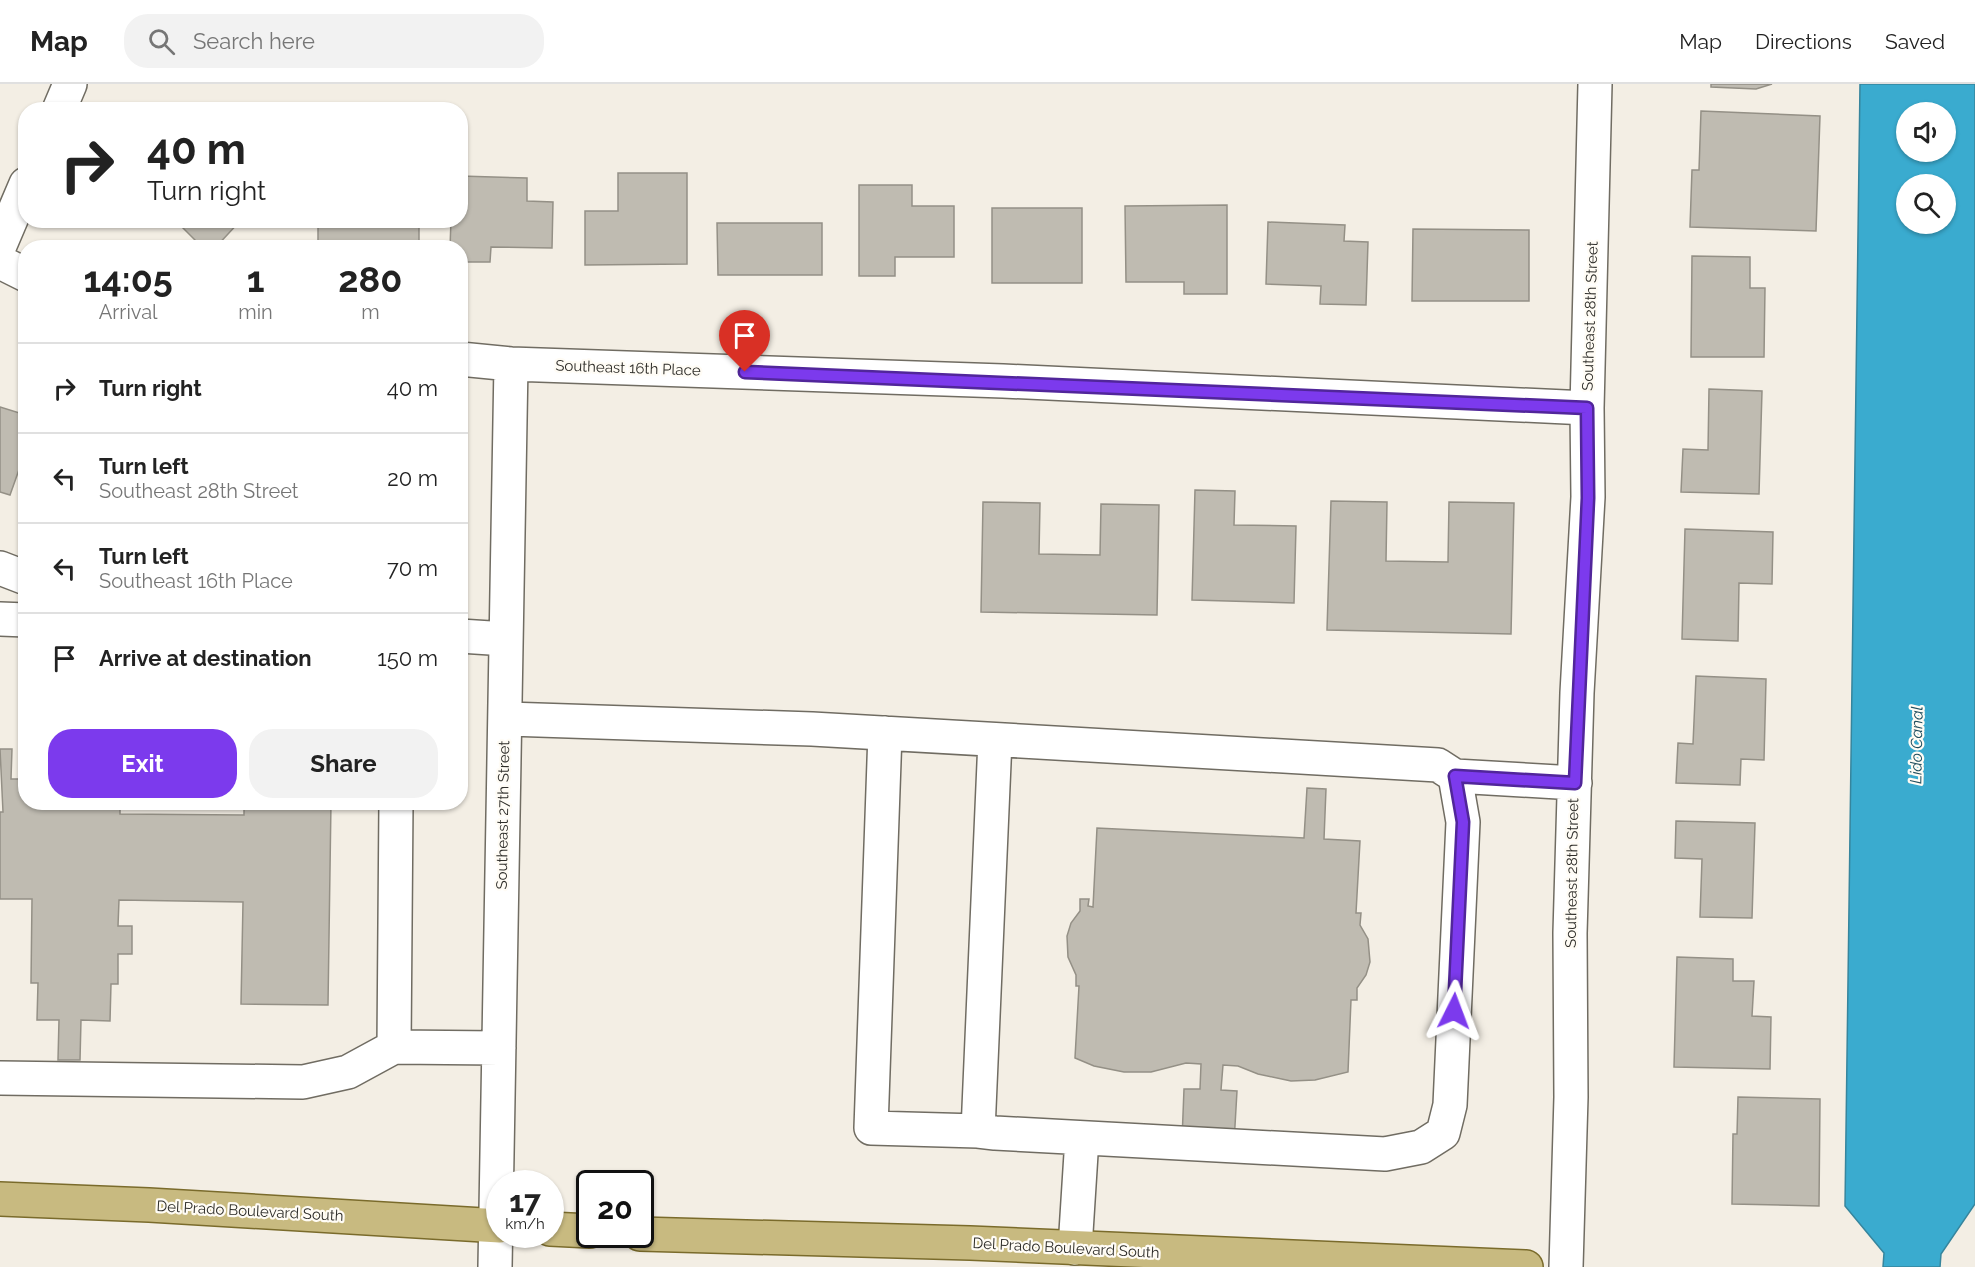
<!DOCTYPE html>
<html lang="en">
<head>
<meta charset="utf-8">
<style>
	:root { --surface:#fff; --page:#f2f2f2; --text:#222; --muted:#767676; --line:#e0e0e0; --accent:#7c3aed }
	body { margin:0; font-family:Raleway,sans-serif; background:var(--page); color:var(--text); height:100vh; display:flex; flex-direction:column; font-size:22px; white-space:nowrap }
	* { box-sizing:border-box; margin:0 }
	p { font-size:20px; color:var(--muted) }
	.icon { flex:none; width:33px; height:33px; fill:none; stroke:currentColor; stroke-width:2; stroke-linecap:round; stroke-linejoin:round }
	.map { position:relative; flex:1; overflow:hidden }
	.panel { position:absolute; left:18px; top:156px; width:450px; height:570px; display:flex; flex-direction:column; background:var(--surface); border-radius:24px; box-shadow:0 2px 4px #0004 }
	.panel>* { flex:none }
	.guide { position:absolute; left:18px; top:18px; width:450px; height:126px; border-radius:24px; box-shadow:0 2px 4px #0004; background:#fff; color:var(--text); overflow:hidden }
	.fabs { position:absolute; left:1896px; top:18px; display:grid; gap:12px }
	.fabs a { display:grid; place-items:center; width:60px; height:60px; border-radius:50%; background:var(--surface); box-shadow:0 2px 4px #0004; font-size:30px }
	.speed { position:absolute; left:486px; top:1086px; display:flex; gap:12px; font-size:30px; font-weight:700; text-align:center }
	.speed>* { display:grid; place-content:center; width:78px; height:78px; border-radius:50%; background:var(--surface); box-shadow:0 2px 4px #0004; line-height:1 }
	.speed small { font-size:15px; font-weight:400 }
	.speed .limit { border:3px solid #111; border-radius:9px; background:#fff; color:#111 }
	.pin { position:absolute; display:grid; place-items:center; width:51px; height:51px; color:#fff; margin:-62px -26px; border-radius:50% 50% 50% 0; rotate:-45deg; box-shadow:0 0 6px #0007 }
	.pin .icon { rotate:45deg }
	.me { position:absolute; width:66px; margin:-33px; rotate:3deg; stroke-linejoin:round; filter:drop-shadow(0 0 4px #0008) }
	.turn { display:flex; align-items:center; gap:21px; height:126px; padding:0 30px; font-size:27px }
	.turn .icon { width:78px; height:78px; stroke-width:2.5 }
	.turn b { display:block; font-size:42px; line-height:51px }
	.eta { display:flex; justify-content:space-evenly; align-items:center; height:102px; text-align:center }
	.eta b { font-size:36px; font-weight:700; line-height:42px }
	.button { display:flex; gap:12px; margin-top:auto; padding:12px 30px }
	.button a { flex:1; height:69px; border-radius:24px; background:var(--accent); color:#fff; font-size:24px; font-weight:700; line-height:69px; text-align:center }
	.button a+a { background:var(--page); color:var(--text) }
	ul { padding:0; list-style:none }
	li { display:flex; align-items:center; gap:18px; height:90px; padding:0 30px; border-top:2px solid var(--line) }
	li div { flex:1 }
	li b { display:block; font-size:22px }
	li em { font-style:normal }
	header { display:flex; align-items:center; gap:36px; box-sizing:border-box; height:84px; padding:0 30px; background:var(--surface); border-bottom:2px solid var(--line) }
	header strong { font-size:28px }
	nav { display:flex; gap:33px; margin-inline-start:auto; font-size:21px }
	.search { width:420px; height:54px; background:var(--page); display:flex; align-items:center; gap:15px; box-sizing:border-box; padding:0 21px; border-radius:24px; color:var(--muted); font-size:22px }
	.map>svg:first-child { display:block }
	.water { fill:#3aabcf; stroke:#36859d; stroke-width:1.5; fill-rule:evenodd }
	.building { fill:#bfbbb1; stroke:#949086; stroke-width:1.5 }
	.lines { fill:none; stroke-linecap:round; stroke-linejoin:round }
	.minor-casing { stroke:#706c62; stroke-width:36 }
	.major-casing { stroke:#7a6b2b; stroke-width:36 }
	.minor { stroke:#fff; stroke-width:33 }
	.major { stroke:#c8ba80; stroke-width:33 }
	.route-casing { stroke:#51269a; stroke-width:15 }
	.route { stroke:#7c3aed; stroke-width:10 }
	.labels { text-anchor:middle; stroke-width:4.5; stroke-linejoin:round; paint-order:stroke }
	.street-label { font-size:15px; fill:#2e2d29; stroke:#fffcf5 }
	.water-label { font-size:16px; font-style:italic; fill:#204e5e; stroke:#fffcf5 }
</style>
</head>
<body>
<header>
<strong>Map</strong>
<div class="search"><svg class="icon" aria-label="search" viewBox="0 0 24 24"><circle cx="10" cy="10" r="6"/><path d="M15 15l6 6"/></svg>Search here</div>
<nav><a>Map</a><a>Directions</a><a>Saved</a></nav>
</header>
<div class="map">
<svg width="1975" height="1183" viewBox="0 0 1975 1183">
	<rect width="100%" height="100%" fill="#f3eee4"/>
	<path class="water" d="M1860 0H1975V1120L1941 1170 1940 1183H1883L1884 1169 1845 1122ZM1906 28H1946V68H1906ZM1906 100H1946V140H1906Z"/>
	<path class="building" d="M1711 0H1772L1756 5 1711 3Z
		M1701 27 1820 32 1816 147 1690 143 1692 86H1699Z
		M618 89H687V180L585 181V127H618Z
		M460 92 527 94V117L553 118 552 164 491 163 490 178H460V164H450L451 136H460Z
		M859 101H912V122H954V173H895V192H859Z
		M1227 121V210H1184V198H1126L1125 122Z
		M992 124H1082V199H992Z
		M175 136H241L215 164H203Z
		M318 136H419V164L318 162Z
		M1268 138 1345 141 1344 157 1368 158 1366 221 1320 220 1321 202 1266 200Z
		M717 139H822V191H718Z
		M1413 145 1529 146V217H1412Z
		M1692 172 1750 173V204H1765L1764 273H1691Z
		M1709 305 1762 307 1759 410 1681 408 1683 365 1708 366Z
		M0 323 26 331V366L10 411 0 408Z
		M1195 406 1235 407 1234 441 1296 442 1294 519 1192 516Z
		M1331 417 1387 418 1386 477 1448 478 1449 418 1514 419 1511 550 1327 546Z
		M983 418 1040 419 1039 470 1100 471 1101 420 1159 421 1157 531 981 528Z
		M1685 445 1773 448 1772 500 1739 499 1738 557 1682 555Z
		M1696 592 1766 595 1764 676 1741 675 1740 701 1676 699 1678 659 1693 660Z
		M0 665H12L11 695H26V718H120V730L244 731V718H331L328 921 241 920 243 818 119 816 118 842H132V870H118V900H111L110 937 81 936 80 976H58L59 936H37L38 899H31L32 815H0V728H3Z
		M1307 704 1326 705 1324 755 1360 757 1356 829H1361L1360 841 1368 855 1370 878 1366 891 1357 904V916H1351L1348 988 1315 996 1291 997 1258 990 1238 982 1223 981 1221 1006 1237 1007 1234 1059 1182 1056 1184 1005H1200L1201 980 1186 979 1151 988H1124L1094 982 1075 974 1079 902H1076V891L1068 873 1067 852 1071 839 1080 827V815H1089L1088 822 1093 823 1097 744 1304 754Z
		M1676 737 1755 739 1752 834 1700 833 1702 775 1675 774Z
		M1677 873 1733 875V897H1754L1752 932 1771 933 1770 985 1674 983Z
		M1738 1013 1820 1015 1819 1122 1732 1120 1733 1050H1737Z"/>
	<g class="lines">
		<defs>
			<path id="minor" d="M59 26 70 0
				M0 161 26 100
				M0 178 26 191
				M460 275 511 280 1003 297 1587 324
				M0 484 26 494
				M0 535 26 536
				M460 552 506 555
				M505 635 812 645 1438 681 1455 692 1575 699
				M885 649 871 1044 978 1047
				M995 656 978 1047 995 1049 1385 1070 1421 1063 1443 1049 1450 1021 1463 738 1455 692
				M394 963 396 718
				M0 994 303 998 348 988 394 963 499 964
				M1075 1164 1082 1054
				M495 1183 511 280
				M1566 1183 1571 1013 1570 849 1577 609 1588 413 1587 324 1595 0"/>
			<path id="major" d="M0 1115 149 1121 500 1142
				M550 1145 590 1147
				M640 1150 970 1159 1526 1183"/>
		</defs>
		<use href="#minor" class="minor-casing"/>
		<use href="#major" class="major-casing"/>
		<use href="#minor" class="minor"/>
		<use href="#major" class="major"/>
	</g>
	<g class="lines">
		<defs>
			<path id="route" d="M745 288 1587 324 1588 414 1575 699 1455 692 1463 738 1454 927"/>
		</defs>
		<use href="#route" class="route-casing"/>
		<use href="#route" class="route"/>
	</g>
	<g class="labels">
		<g class="street-label">
			<text transform="translate(1590 232) rotate(-88)" y="5">Southeast 28th Street</text>
			<text transform="translate(628 284) rotate(2)" y="5">Southeast 16th Place</text>
			<text transform="translate(503 731) rotate(-89)" y="5">Southeast 27th Street</text>
			<text transform="translate(1572 789) rotate(-89)" y="5">Southeast 28th Street</text>
			<text transform="translate(250 1127) rotate(3)" y="5">Del Prado Boulevard South</text>
			<text transform="translate(1066 1164) rotate(3)" y="5">Del Prado Boulevard South</text>
		</g>
		<g class="water-label">
			<text transform="translate(1916 661) rotate(-89)" y="6">Lido Canal</text>
		</g>
	</g>
</svg>
<div class="fabs">
<a><svg class="icon" aria-label="sound" viewBox="0 0 24 24"><path d="M4 9h4l5-4v14l-5-4H4zM17 9q2 3 0 6"/></svg></a>
<a><svg class="icon" aria-label="search" viewBox="0 0 24 24"><circle cx="10" cy="10" r="6"/><path d="M15 15l6 6"/></svg></a>
</div>
<div class="speed"><div>17<small>km/h</small></div><div class="limit">20</div></div>
<div class="pin" style="left:745px;top:288px;background:#d93025"><svg class="icon" aria-label="arrive" viewBox="0 0 24 24"><path d="M6 21V4h12l-3 4 3 4H6"/></svg></div>
<svg class="me" style="left:1454px;top:927px" viewBox="-20 -20 40 40"><path d="M0-17L14 15 0 8-14 15z" fill="#7c3aed" stroke="#fff" stroke-width="4"/></svg>
<div class="guide">
<div class="turn"><svg class="icon" aria-label="right" viewBox="0 0 24 24"><path d="M7 20v-9h11M14 6l5 5-5 5"/></svg><div><b>40 m</b>Turn right</div></div>
</div>
<section class="panel">
<div class="eta">
<div><b>14:05</b><p>Arrival</p></div>
<div><b>1</b><p>min</p></div>
<div><b>280</b><p>m</p></div>
</div>
<ul>
<li><svg class="icon" aria-label="right" viewBox="0 0 24 24"><path d="M7 20v-9h11M14 6l5 5-5 5"/></svg><div><b>Turn right</b></div><em>40 m</em></li>
<li><svg class="icon" aria-label="left" viewBox="0 0 24 24"><path d="M17 20v-9H6M10 6l-5 5 5 5"/></svg><div><b>Turn left</b><p>Southeast 28th Street</p></div><em>20 m</em></li>
<li><svg class="icon" aria-label="left" viewBox="0 0 24 24"><path d="M17 20v-9H6M10 6l-5 5 5 5"/></svg><div><b>Turn left</b><p>Southeast 16th Place</p></div><em>70 m</em></li>
<li><svg class="icon" aria-label="arrive" viewBox="0 0 24 24"><path d="M6 21V4h12l-3 4 3 4H6"/></svg><div><b>Arrive at destination</b></div><em>150 m</em></li>
</ul>
<div class="button"><a>Exit</a><a>Share</a></div>
</section>
</div>
</body>
</html>
